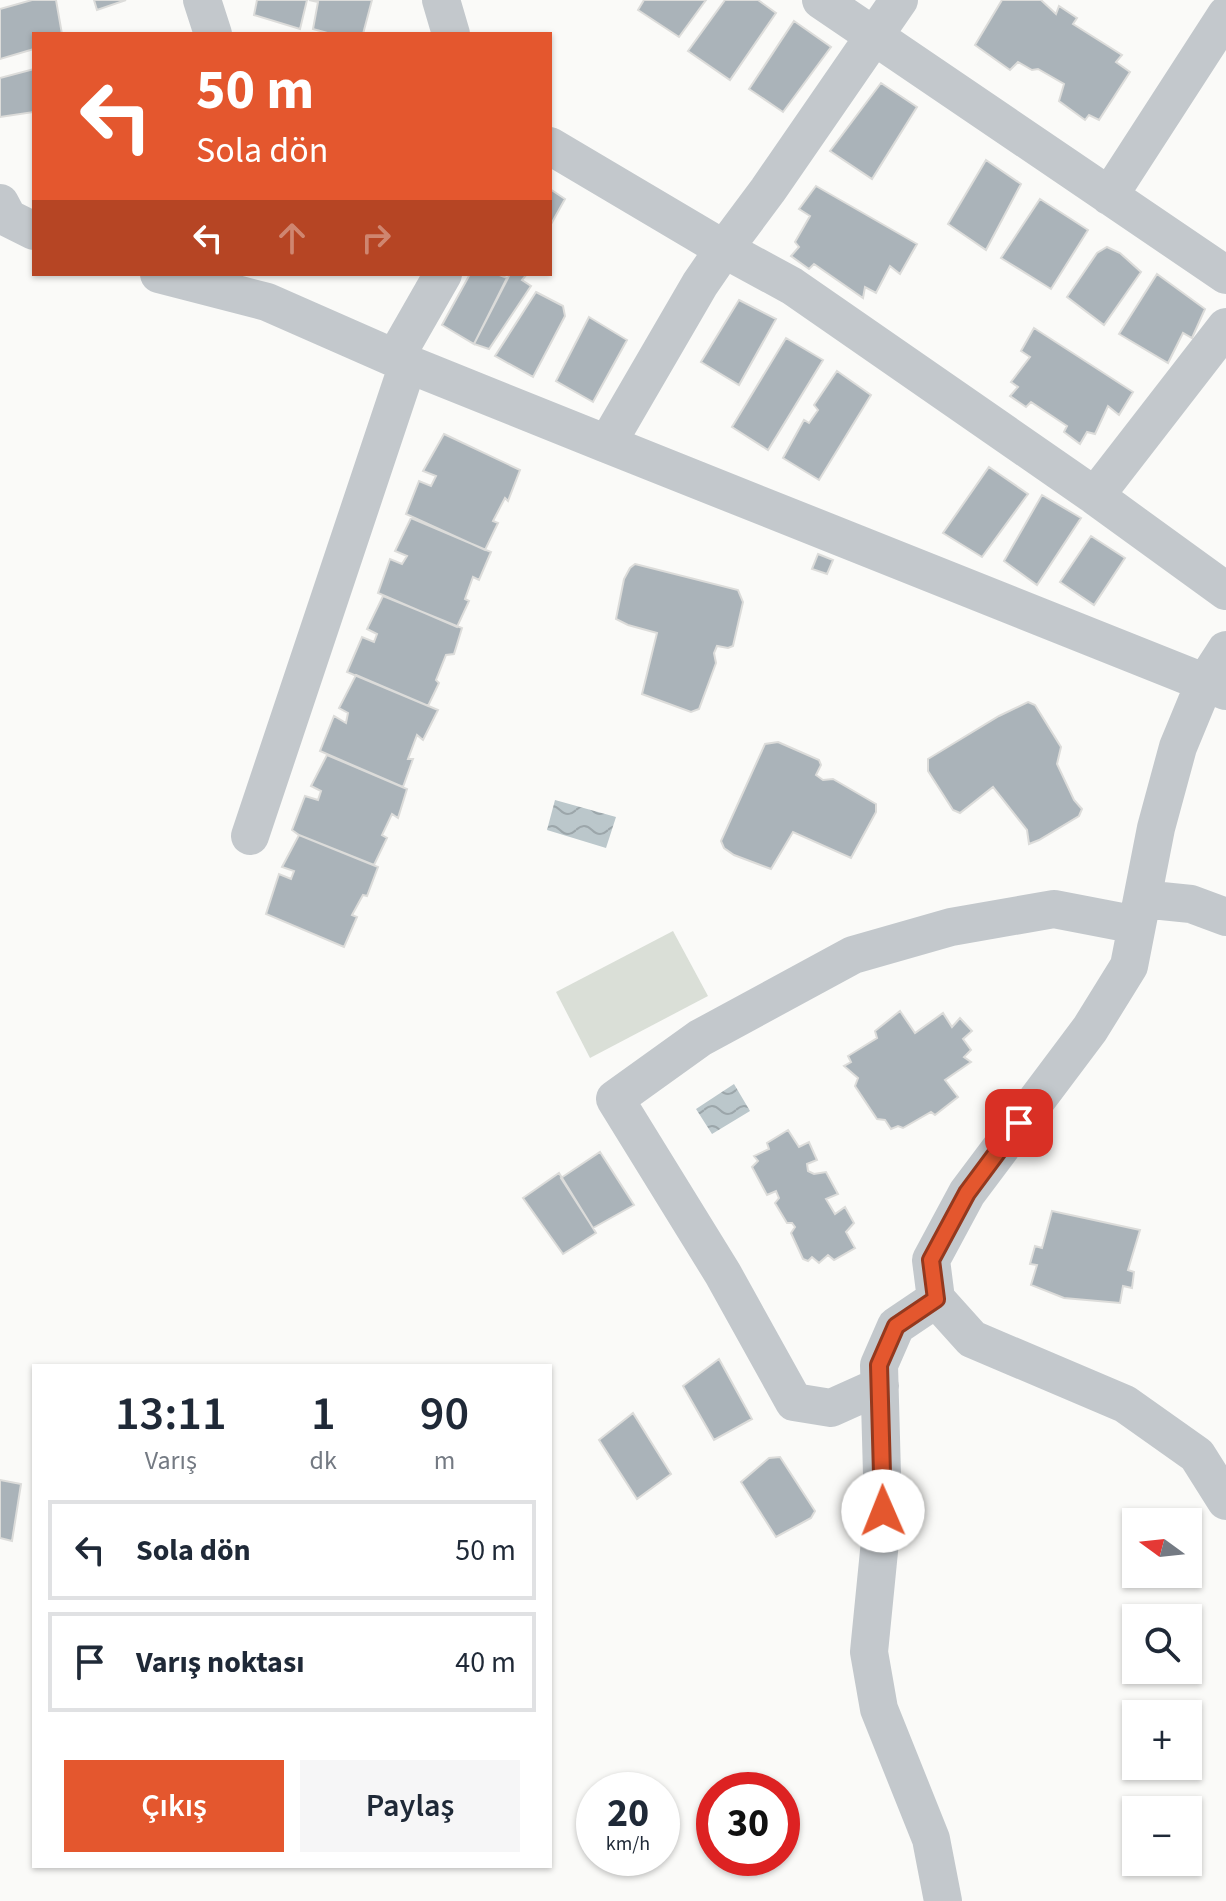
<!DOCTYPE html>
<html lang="tr">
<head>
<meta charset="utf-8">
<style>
	:root { --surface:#fff; --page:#f6f6f7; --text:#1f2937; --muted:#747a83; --line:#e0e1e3; --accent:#e4572e }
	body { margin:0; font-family:"Source Sans 3",sans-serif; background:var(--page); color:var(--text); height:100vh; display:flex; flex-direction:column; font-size:30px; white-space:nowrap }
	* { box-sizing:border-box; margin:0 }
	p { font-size:26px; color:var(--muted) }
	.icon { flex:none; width:44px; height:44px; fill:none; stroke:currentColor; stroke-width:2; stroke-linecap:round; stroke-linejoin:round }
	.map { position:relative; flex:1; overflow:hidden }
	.panel { position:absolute; left:32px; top:1364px; width:520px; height:504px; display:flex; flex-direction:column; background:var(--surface); border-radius:0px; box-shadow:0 2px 6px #0004 }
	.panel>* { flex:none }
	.guide { position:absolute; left:32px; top:32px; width:520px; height:244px; border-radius:0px; box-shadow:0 2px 6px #0004; background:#e4572e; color:#fff; overflow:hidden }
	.needle { width:52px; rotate:285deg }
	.buttons { position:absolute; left:1122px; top:1508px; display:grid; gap:16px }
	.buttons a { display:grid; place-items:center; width:80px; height:80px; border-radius:0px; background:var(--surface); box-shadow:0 2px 6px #0004; font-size:40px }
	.speed { position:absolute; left:576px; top:1772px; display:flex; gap:16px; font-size:40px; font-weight:700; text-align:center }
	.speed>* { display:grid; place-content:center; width:104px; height:104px; border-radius:50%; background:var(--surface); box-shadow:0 2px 6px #0004; line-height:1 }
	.speed small { font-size:20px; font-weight:400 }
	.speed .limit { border:12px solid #d22; background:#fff; color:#111 }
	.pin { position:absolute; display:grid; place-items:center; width:68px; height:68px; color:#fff; margin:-34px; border-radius:16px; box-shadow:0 4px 12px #0006 }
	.me { position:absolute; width:88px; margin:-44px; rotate:359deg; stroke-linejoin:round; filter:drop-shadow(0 0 6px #0008) }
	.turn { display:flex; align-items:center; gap:28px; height:168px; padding:0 32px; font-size:36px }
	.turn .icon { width:104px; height:104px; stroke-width:2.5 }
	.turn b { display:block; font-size:56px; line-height:68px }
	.lanes { display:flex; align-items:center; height:76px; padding:0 32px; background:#0003; justify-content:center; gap:40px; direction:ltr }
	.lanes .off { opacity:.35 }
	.eta { display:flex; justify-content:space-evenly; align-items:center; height:136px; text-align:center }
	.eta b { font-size:48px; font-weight:600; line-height:56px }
	.cta { display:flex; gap:16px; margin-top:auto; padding:16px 32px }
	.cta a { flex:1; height:92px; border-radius:0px; background:var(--accent); color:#fff; font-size:32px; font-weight:600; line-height:92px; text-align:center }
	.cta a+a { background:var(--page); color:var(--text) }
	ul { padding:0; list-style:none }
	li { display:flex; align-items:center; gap:24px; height:100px; margin:0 16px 12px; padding:0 16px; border:4px solid var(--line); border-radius:0px }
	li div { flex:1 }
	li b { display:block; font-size:30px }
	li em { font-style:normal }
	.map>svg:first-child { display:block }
	.garden { fill:#dadfd7 }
	.water { fill:url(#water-waves) }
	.building { fill:#aab3b9; stroke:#dcdcda; stroke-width:2 }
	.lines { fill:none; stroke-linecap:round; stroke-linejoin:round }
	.minor { stroke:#c3c8cc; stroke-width:38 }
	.route-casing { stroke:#94391e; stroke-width:20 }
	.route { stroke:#e4572e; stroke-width:14 }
</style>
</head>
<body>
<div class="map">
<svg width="1226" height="1901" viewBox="0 0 1226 1901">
	<defs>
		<pattern id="water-waves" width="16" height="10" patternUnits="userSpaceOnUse" patternTransform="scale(2)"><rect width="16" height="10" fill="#bbc7cb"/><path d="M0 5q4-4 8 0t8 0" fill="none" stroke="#9ca6aa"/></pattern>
	</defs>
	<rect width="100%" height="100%" fill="#fafaf8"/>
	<path class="garden" d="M673 931 708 996 590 1058 556 992Z"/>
	<path class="water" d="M555 800 616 817 606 848 547 830Z
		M734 1084 750 1111 712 1134 696 1109Z"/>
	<path class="building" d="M32 0H56L62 34H34V49L0 59V9Z
		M94 0H126L97 10Z
		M257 0H307L300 29 254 15Z
		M309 0H372L363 34H331L313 29 318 2Z
		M644 0H706L679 37 638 10Z
		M725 0H758L776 13 730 80 688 51Z
		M1002 0H1041L1056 14 1059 6 1077 18 1073 24 1122 55 1116 62 1130 72 1099 120 1089 115 1085 120 1059 101 1064 84 1038 69 1032 70 1018 62 1010 70 975 45Z
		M794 21 831 47 783 112 749 89Z
		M34 69V112L0 117V78Z
		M881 83 917 107 872 179 830 151Z
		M986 160 1021 184 986 250 948 224Z
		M816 186 917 244 900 274 890 266 876 293 865 287 863 298 814 264 809 269 791 256 799 247 795 242 810 216 799 209Z
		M550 189 565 199 550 226Z
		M1040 199 1088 230 1051 289 1001 258Z
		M1107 247 1120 253 1141 272 1104 325 1067 297 1097 253Z
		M470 274H497L507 278 474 344 442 325Z
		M510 274H527L522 280 531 286 489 349 474 344Z
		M1157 274 1205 309 1192 338 1183 333 1168 363 1119 334Z
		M536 292 563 306 565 316 533 377 495 356Z
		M739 300 776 319 739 385 701 362Z
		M589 317 627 340 593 402 556 381Z
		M1034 328 1133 392 1119 415 1108 406 1095 434 1087 432 1080 444 1064 432 1067 426 1031 402 1026 407 1010 396 1018 387 1011 382 1030 357 1021 351Z
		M786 338 823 360 768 450 732 427Z
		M837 371 871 395 819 480 783 458 804 420 809 423 818 410 814 405Z
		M444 434 520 470 508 501 505 498 493 521 498 523 485 550 406 514 419 481 431 486 436 476 423 471Z
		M989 467 1028 494 982 557 943 533Z
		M1042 495 1081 518 1037 585 1004 561Z
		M411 518 491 552 479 580 473 577 465 599 469 601 457 627 378 593 390 559 402 564 407 556 395 551Z
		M1091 536 1125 558 1094 605 1060 582Z
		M818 554 833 560 827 574 812 569Z
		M635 564 738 590 743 602 733 646 728 648 717 646 714 653 716 663 699 709 691 712 642 694 657 633 628 625 616 619 624 579 630 568Z
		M383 596 462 628 454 654 446 655 436 680 439 683 428 706 347 672 362 637 374 642 377 634 367 629Z
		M356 675 438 710 423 740 417 735 408 759H413L403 787 320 751 334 716 346 723 348 713 339 708Z
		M1028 702 1035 705 1061 747 1057 764 1074 800 1082 809 1079 816 1039 840 1029 844 1027 830 993 787 960 813 953 810 928 771V759L999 716Z
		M778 742 819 760 821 765 816 775 823 780 833 779 876 804V812L851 858 793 832 771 869 734 855 724 848 721 841 765 744Z
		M327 755 407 789 398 818 392 814 382 835 387 838 374 865 299 835 292 830 305 796 318 800 321 791 311 786Z
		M299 835 378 867 367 896 363 895 352 915 357 917 344 947 266 914 279 874 291 879 294 871 282 867Z
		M900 1011 915 1033 943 1013 952 1027 960 1018 972 1031 963 1039 971 1050 964 1057 971 1062 945 1080 958 1097 935 1115 931 1112 903 1128 898 1126 891 1129 885 1120 877 1119 855 1086 858 1078 844 1066 851 1062 848 1056 877 1038 875 1031Z
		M788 1130 799 1147 809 1142 817 1160 807 1164 808 1171 814 1174 826 1172 838 1194 826 1199 835 1214 845 1207 854 1223 846 1232 855 1248 834 1260 828 1255 819 1263 812 1257 808 1261 803 1259 791 1233 795 1227 792 1223H787L775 1203 779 1198 776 1191 767 1195 752 1167 758 1161 754 1156 769 1149 767 1143Z
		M600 1152 634 1205 593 1228 561 1178Z
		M559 1173 596 1233 563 1254 523 1198Z
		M1052 1211 1140 1230 1128 1270 1134 1272 1132 1288 1123 1286 1120 1303 1064 1298 1031 1285 1037 1265 1030 1264 1035 1246 1042 1248Z
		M719 1359 752 1419 714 1440 683 1386Z
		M633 1413 671 1474 637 1499 599 1440Z
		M780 1457 815 1511 811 1518 776 1537 741 1482 769 1458Z
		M0 1480 21 1484 12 1541 0 1538Z"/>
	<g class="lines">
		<path class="minor" d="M202 0 213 34
			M441 0 451 34
			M821 0 1226 275
			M899 0 768 190 724 249 792 286 1095 496
			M1109 196 1226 15
			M0 203 8 218 34 231
			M159 274 267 302 408 364 607 444 700 284 724 249 550 146
			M1226 327 1095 496 1226 591
			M395 358 443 274
			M607 444 1226 691
			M1226 650 1204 684 1178 747 1156 828 1129 966 1090 1029 967 1193 931 1260 936 1299 972 1339 1125 1404 1197 1455 1226 1501
			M250 836 408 364
			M1142 899 1191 904 1226 917
			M936 1299 896 1326 879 1365 883 1511 869 1652 879 1709 931 1839 943 1901
			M880 1386 831 1408 794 1402 723 1274 615 1099 700 1038 853 955 951 927 1054 909 1137 925"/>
	</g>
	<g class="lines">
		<defs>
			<path id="route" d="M883 1511 879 1365 896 1326 936 1299 931 1260 967 1193 1019 1123"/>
		</defs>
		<use href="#route" class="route-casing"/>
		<use href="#route" class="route"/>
	</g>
</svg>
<div class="buttons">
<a><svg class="needle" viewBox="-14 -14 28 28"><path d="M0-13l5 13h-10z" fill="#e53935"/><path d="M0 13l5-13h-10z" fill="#747a83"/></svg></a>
<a><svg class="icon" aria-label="search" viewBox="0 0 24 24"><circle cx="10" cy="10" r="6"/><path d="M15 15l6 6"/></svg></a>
<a>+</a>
<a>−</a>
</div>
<div class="speed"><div>20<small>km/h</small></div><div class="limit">30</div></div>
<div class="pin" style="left:1019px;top:1123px;background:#d93025"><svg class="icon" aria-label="arrive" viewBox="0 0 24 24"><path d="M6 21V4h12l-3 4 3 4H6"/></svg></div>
<svg class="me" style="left:883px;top:1511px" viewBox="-20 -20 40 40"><circle r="19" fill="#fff"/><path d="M0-13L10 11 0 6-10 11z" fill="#e4572e"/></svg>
<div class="guide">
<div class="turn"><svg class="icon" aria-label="left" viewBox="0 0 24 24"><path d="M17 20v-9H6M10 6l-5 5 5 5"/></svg><div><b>50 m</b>Sola dön</div></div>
<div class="lanes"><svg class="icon" aria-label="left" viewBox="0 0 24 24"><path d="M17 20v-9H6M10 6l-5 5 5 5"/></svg><svg class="icon off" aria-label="ahead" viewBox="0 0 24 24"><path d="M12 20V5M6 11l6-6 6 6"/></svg><svg class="icon off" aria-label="right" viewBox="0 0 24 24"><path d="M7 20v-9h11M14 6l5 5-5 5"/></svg></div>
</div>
<section class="panel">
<div class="eta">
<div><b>13:11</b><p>Varış</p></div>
<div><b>1</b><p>dk</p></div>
<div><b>90</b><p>m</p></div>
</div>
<ul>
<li><svg class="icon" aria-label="left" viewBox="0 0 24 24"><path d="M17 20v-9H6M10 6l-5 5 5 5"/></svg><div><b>Sola dön</b></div><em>50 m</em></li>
<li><svg class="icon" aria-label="arrive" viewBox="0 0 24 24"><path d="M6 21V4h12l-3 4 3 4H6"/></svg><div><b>Varış noktası</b></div><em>40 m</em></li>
</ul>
<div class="cta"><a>Çıkış</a><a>Paylaş</a></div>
</section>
</div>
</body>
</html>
